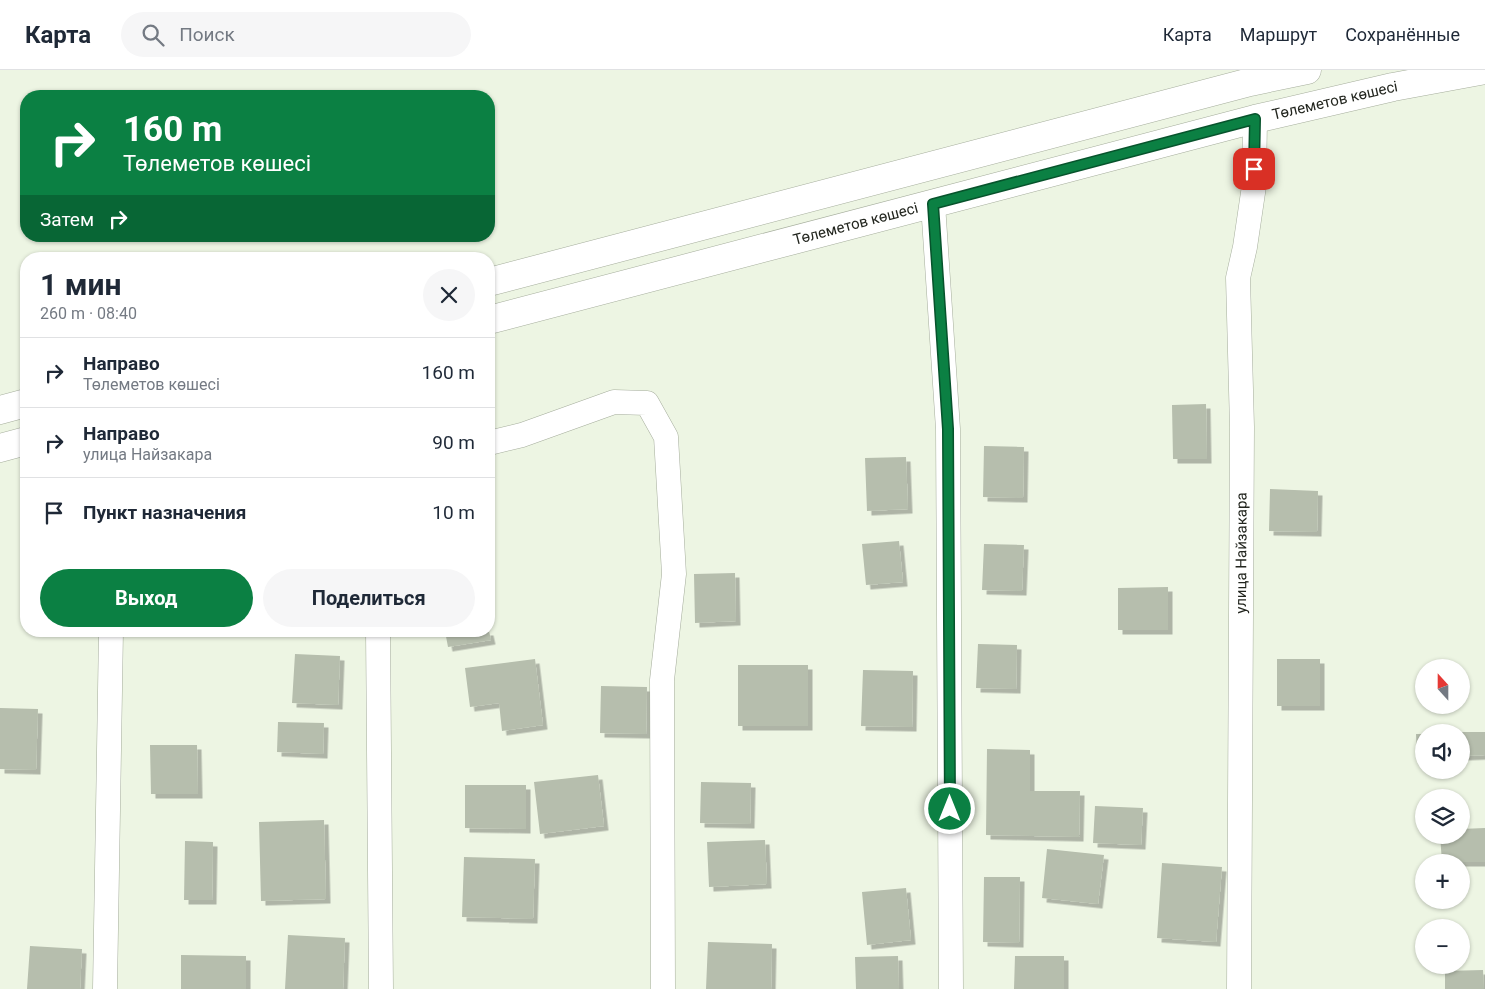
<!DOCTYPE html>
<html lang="ru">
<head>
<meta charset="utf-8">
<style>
	:root { --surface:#fff; --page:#f6f6f7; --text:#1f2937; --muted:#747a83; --line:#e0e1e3; --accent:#0b8043 }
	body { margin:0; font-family:Roboto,sans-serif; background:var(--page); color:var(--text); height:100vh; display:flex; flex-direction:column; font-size:19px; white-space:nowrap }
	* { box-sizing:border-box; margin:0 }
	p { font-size:16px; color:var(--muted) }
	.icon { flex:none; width:28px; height:28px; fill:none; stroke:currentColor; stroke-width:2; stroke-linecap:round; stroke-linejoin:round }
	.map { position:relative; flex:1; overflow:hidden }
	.sheet { position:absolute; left:20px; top:182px; width:475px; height:385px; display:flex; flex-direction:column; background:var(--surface); border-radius:20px; box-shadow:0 1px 4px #0004 }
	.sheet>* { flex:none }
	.banner { position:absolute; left:20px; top:20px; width:475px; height:152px; border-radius:20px; box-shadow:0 1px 4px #0004; background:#0b8043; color:#fff; overflow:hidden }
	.needle { width:32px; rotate:339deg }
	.tools { position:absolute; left:1415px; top:589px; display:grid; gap:10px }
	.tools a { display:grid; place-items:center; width:55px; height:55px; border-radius:50%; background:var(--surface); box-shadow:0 1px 4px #0004; font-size:25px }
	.pin { position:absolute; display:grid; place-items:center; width:42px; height:42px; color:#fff; margin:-21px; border-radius:10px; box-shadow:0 2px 8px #0006 }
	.me { position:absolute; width:55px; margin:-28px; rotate:0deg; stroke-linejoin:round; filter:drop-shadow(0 0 4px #0008) }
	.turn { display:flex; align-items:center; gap:18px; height:105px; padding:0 20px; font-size:22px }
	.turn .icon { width:65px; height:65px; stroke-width:2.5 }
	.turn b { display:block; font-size:35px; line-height:42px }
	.then { display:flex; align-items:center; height:48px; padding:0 20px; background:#0003; gap:10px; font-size:19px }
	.round { display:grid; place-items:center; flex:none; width:52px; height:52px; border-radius:26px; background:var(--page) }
	.head { display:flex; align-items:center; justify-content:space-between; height:85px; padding:0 20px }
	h1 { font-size:30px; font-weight:700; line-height:38px }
	.button { display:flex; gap:10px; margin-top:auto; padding:10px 20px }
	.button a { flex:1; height:58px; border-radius:30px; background:var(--accent); color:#fff; font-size:20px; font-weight:700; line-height:58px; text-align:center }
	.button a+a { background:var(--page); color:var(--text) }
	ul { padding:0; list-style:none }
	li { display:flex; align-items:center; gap:15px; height:70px; padding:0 20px; border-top:1px solid var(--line) }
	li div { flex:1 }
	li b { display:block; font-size:19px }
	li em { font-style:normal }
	header { display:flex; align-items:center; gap:30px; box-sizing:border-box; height:70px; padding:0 25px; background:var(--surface); border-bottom:1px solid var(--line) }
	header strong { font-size:24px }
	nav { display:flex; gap:28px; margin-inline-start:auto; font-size:18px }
	.search { width:350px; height:45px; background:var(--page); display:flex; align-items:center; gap:12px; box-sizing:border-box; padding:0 18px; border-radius:28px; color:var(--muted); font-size:19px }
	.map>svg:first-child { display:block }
	.building { fill:#b6bead; filter:url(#shadow) }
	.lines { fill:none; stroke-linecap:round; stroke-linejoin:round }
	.minor-casing { stroke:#a5ad9c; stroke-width:25 }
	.primary-casing { stroke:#a5ad9c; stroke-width:29 }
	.minor { stroke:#fff; stroke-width:24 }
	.primary { stroke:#fff; stroke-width:28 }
	.route-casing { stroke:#07532c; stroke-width:12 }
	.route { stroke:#0b8043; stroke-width:9 }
	.labels { text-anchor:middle; stroke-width:5; stroke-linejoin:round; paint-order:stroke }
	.street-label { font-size:15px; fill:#22251e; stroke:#fff }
</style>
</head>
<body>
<header>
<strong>Карта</strong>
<div class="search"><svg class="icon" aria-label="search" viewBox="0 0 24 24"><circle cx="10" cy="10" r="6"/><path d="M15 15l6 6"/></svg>Поиск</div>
<nav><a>Карта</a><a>Маршрут</a><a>Сохранённые</a></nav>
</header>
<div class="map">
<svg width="1485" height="919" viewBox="0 0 1485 919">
	<defs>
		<filter id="shadow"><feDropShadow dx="4.5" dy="4.5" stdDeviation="0" flood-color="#0004"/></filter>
	</defs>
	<rect width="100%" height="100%" fill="#edf5e3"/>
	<path class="building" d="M1206 334 1207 389H1173L1172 335Z
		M984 376 1024 377 1023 428 983 427Z
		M906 387 908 439 867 441 865 388Z
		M1270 419 1318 421 1317 462 1269 461Z
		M899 471 903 512 866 515 862 474Z
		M984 474 1024 475 1022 521 982 520Z
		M735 503 736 551 695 553 694 504Z
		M1168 517V560H1118V518Z
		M445 561H489L491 570 448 577Z
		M978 574 1017 575 1016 619 976 618Z
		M295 584 340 586 338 635 292 633Z
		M535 589 543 655 502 661 499 633 470 637 465 598Z
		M1277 589H1320V636H1277Z
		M738 595H808V656H738Z
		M863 600 913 601 912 657 861 656Z
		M601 616 647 617 646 664 600 663Z
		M0 638 38 639 36 700 0 699Z
		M278 652 324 653 323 684 277 682Z
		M1461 662H1485V685L1461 686Z
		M1416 664H1424V687H1417Z
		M150 675H197L198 724H151Z
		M987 679 1030 680V721H1080L1079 767 986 765Z
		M598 705 604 756 540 764 534 712Z
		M701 712 751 713 750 754 700 753Z
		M465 715H526V759L465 758Z
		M1095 736 1143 738 1141 775 1093 773Z
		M324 750 326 829 261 831 259 752Z
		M1485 758V792H1442L1440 765H1461V759Z
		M765 770 767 814 709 817 707 772Z
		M185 771 213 772 212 830H184Z
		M1047 779 1104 785 1098 834 1042 828Z
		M464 787 535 789 533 849 462 847Z
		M1162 793 1222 797 1216 872 1157 868Z
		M984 807H1020L1019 873 983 872Z
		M906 818 911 870 867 875 862 822Z
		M288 865 345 868 343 919H285Z
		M708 872 772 874 771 919H706Z
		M30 876 82 879 80 919H27Z
		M181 885 246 886V919H181Z
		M898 886 899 919H856L855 887Z
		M1015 886H1064V919H1014Z
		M1483 900 1484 919H1445V901Z"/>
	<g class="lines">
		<defs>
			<g id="minor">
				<path d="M933 134 948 359 951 919"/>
				<path d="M489 373 522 365 614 332 647 333 666 367 674 504 662 610 663 919"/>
				<path d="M378 561 381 919"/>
				<path d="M105 919 111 561"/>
				<path id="s1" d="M1239 919 1242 357 1238 208 1245 177 1254 116 1255 49"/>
			</g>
			<g id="primary">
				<path d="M489 212 1250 12 1307 0"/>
				<path id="s2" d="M489 250 1255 49 1393 17 1485 0"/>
				<path d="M0 340 26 333"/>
				<path d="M0 378 26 371"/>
			</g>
		</defs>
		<use href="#minor" class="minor-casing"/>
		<use href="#primary" class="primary-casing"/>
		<use href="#minor" class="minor"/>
		<use href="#primary" class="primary"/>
	</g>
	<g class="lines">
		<defs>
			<path id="route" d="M950 739 948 359 933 134 1255 49 1254 99"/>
		</defs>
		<use href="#route" class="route-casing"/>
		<use href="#route" class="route"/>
	</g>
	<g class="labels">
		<g class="street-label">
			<text dy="5" stroke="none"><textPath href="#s2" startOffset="874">Төлеметов көшесі</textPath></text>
			<text dy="5" stroke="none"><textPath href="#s2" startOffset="379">Төлеметов көшесі</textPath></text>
			<text dy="5" stroke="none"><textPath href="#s1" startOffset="436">улица Найзакара</textPath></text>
		</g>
	</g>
</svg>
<div class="tools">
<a><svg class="needle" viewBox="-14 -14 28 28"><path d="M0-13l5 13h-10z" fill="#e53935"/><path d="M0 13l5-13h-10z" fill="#747a83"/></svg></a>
<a><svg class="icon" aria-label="sound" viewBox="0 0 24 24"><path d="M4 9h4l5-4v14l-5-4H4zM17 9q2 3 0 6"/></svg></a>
<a><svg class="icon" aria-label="layers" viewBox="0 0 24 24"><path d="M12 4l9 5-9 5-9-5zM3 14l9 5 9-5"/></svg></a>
<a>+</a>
<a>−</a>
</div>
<div class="pin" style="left:1254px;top:99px;background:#d93025"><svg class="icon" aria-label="arrive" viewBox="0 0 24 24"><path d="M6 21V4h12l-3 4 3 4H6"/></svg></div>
<svg class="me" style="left:950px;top:739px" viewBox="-20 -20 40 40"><circle r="17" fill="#0b8043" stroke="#fff" stroke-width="3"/><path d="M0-11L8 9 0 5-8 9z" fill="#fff"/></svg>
<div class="banner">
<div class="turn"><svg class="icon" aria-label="right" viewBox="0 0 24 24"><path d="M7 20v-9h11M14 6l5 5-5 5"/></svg><div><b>160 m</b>Төлеметов көшесі</div></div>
<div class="then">Затем<svg class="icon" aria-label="right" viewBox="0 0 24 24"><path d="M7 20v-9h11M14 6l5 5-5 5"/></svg></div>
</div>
<section class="sheet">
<div class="head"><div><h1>1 мин</h1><p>260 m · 08:40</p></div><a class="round"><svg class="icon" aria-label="close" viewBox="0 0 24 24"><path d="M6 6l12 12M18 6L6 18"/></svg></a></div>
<ul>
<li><svg class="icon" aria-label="right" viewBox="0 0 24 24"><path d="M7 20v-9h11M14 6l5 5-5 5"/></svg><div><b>Направо</b><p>Төлеметов көшесі</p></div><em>160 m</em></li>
<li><svg class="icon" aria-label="right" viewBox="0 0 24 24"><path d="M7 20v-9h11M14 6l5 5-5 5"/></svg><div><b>Направо</b><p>улица Найзакара</p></div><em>90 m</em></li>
<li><svg class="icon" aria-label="arrive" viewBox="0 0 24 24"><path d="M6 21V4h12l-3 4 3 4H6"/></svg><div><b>Пункт назначения</b></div><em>10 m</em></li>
</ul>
<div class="button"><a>Выход</a><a>Поделиться</a></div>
</section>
</div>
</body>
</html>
